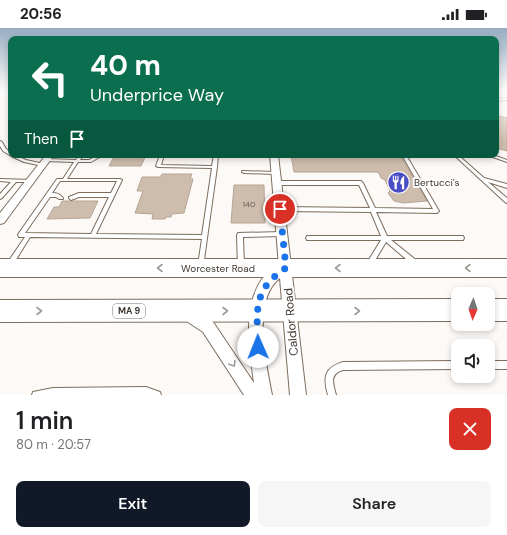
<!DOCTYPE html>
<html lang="en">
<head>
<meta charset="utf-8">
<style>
	:root { --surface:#fff; --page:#f6f6f6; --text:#202124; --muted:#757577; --accent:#111827 }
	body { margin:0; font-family:"DM Sans",sans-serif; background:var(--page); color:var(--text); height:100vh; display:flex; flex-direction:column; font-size:15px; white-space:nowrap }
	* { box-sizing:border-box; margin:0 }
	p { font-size:13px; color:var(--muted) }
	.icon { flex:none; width:22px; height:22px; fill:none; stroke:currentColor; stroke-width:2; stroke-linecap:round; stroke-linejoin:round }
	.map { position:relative; height:367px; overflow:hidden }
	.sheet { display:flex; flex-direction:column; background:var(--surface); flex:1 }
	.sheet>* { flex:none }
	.guide { position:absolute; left:8px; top:8px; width:491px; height:122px; border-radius:8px; box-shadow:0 2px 6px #0003; background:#0b6e4f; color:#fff; overflow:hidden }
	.needle { width:26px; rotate:182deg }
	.controls { position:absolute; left:451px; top:259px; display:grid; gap:8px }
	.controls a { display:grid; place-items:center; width:44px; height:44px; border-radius:8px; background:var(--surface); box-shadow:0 2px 6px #0003; font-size:20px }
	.pin { position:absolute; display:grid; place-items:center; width:34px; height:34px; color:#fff; margin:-17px; border:2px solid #fff; border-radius:50%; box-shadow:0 1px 4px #0007 }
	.me { position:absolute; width:44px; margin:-22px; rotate:359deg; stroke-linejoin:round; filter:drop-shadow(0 0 3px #0008) }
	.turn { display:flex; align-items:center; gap:14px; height:84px; padding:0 16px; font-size:18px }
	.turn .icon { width:52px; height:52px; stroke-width:2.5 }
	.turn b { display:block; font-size:28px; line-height:34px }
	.then { display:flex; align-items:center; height:38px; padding:0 16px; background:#0003; gap:8px; font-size:15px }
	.round { display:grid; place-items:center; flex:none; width:42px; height:42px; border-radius:8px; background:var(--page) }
	.overview { display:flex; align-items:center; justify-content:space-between; height:68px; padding:0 16px }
	h1 { font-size:24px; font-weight:600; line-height:30px }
	.action { display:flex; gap:8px; margin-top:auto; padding:8px 16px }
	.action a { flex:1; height:46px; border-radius:8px; background:var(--accent); color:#fff; font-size:16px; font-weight:600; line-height:46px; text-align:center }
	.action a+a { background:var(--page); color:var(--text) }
	.status { display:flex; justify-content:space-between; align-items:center; height:28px; padding:0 20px; background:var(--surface); direction:ltr }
	.status svg { height:11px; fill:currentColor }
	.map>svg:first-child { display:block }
	.building { fill:#cebdac; stroke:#b5a595 }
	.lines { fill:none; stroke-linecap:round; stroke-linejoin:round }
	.service-casing { stroke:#7c6d5e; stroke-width:2 }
	.minor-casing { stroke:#7c6d5e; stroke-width:2 }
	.trunk-casing { stroke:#7c6d5e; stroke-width:2 }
	.service { fill:#fff; fill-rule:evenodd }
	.minor { fill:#fff; fill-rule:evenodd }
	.trunk { fill:#fff; fill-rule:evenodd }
	.oneway { stroke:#9f9c98 }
	.route { stroke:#1a73e8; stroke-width:7; stroke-dasharray:0 12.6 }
	.labels { text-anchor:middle; stroke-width:4; stroke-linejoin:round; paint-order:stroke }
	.number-label { font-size:8px; fill:#635950 }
	.shield { fill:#fff; stroke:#797470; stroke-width:1 }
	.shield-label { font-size:9px; font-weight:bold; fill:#3f3832 }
	.poi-label { font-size:10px; fill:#3f3832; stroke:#fff; text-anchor:start }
	.street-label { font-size:10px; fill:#3f3832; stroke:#fff }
	.near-street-label { font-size:12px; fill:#3f3832; stroke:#fff }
</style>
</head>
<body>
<div class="status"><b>20:56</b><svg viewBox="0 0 49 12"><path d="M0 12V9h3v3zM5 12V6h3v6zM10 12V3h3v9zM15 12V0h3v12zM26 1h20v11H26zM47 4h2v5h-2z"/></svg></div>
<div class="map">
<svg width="507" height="367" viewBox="0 0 507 367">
	<rect width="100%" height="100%" fill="#fdf9f6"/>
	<path class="building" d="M496 87 507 90V123L496 120Z
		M115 127H146L141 138H109Z
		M291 127H400L427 173 403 175 394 173 388 165 390 163 385 152 381 150 379 145 376 144H294Z
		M162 146H192L190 151H193L184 185 172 186 171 189H166L165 191H152L153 186 135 185 143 163H137L142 149H160Z
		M234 157H264L265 195H231Z
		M62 173H98L90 190 47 191 54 179H59Z"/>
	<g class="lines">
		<defs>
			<path id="service" d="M507 70V72L496 73V71Z
				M0 113 2 114 6 121 11 124V127H15L26 132 44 136 45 137 43 138 24 134 11 128 3 123 0 118Z
				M79 127H83L80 132H89L98 127H103L91 134H78L67 151H120L122 152 96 206 202 207 212 140 158 139 156 138 160 127H164L161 137 212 138 214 127H218L217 139 203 239 201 240 199 239 198 237 202 211 30 209 12 238 10 239 8 238 7 236 8 234 25 209H19L18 207 19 205 57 151H63L74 134 46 133 44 132 46 131 76 132ZM60 153H117L111 165H79L69 169V170L71 172 79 169H109L91 206 25 205 50 169H56L59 171H63V170C60 166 57 165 52 165Z
				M402 127H406L439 183 437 185 376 184 387 208H463L464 210 463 212H391L416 232 417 234 416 236H412L386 214 371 239 369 240 367 239 366 237 367 235 381 212H307L306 210 307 208H381L371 184 280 183 278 181 280 179 370 180 359 157H277L275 155 277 153H361L363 155 375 180 433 181Z
				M454 127H458L484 150 507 156V160L488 154 507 170V175L505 174Z
				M487 127H493L507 132V134Z
				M242 143 276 144 278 145 276 146 244 145 242 144Z
				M0 151 31 152 33 153 31 154H16L2 170 0 171V166L11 154 0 153Z
				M282 204 284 205 285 206 284 207 282 208 243 209 244 238 243 240 241 241 239 240 238 238 237 207 238 205Z
				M458 333V341L343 342C329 346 333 356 336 367H328C323 349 324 340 343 334Z
				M488 333H507V341H488Z
				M146 359 160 364 161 367H32L33 364 53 360Z"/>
			<path id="minor" d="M46 127H54L4 195 0 196V185Z
				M270 127H278L306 367H290L280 250C251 272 266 336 272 367H244L203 304 185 292 183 287 185 282 190 280 213 294 254 355C250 323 242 280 262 251 266 246 273 242 279 238Z"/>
			<path id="trunk" d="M0 231H507V249H0Z
				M458 271V293L0 294V272Z
				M488 271H507V293H488Z"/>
		</defs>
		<use href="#service" class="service-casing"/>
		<use href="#minor" class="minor-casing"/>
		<use href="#trunk" class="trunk-casing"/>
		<use href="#service" class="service"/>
		<use href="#minor" class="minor"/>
		<use href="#trunk" class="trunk"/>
	</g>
	<defs><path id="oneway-chevron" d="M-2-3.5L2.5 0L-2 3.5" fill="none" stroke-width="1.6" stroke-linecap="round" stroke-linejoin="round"/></defs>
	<g class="oneway">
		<use href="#oneway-chevron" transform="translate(160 240) rotate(-180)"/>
		<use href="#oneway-chevron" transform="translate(338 240) rotate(-180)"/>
		<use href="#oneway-chevron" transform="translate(468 240) rotate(-180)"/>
		<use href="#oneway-chevron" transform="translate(39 283)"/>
		<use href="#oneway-chevron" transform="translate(225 283)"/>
		<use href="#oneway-chevron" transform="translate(357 283)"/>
		<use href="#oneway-chevron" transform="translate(233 336) rotate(58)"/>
	</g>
	<linearGradient id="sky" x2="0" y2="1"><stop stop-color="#96acc1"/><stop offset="0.55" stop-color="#fefcfb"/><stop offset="1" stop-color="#fefcfb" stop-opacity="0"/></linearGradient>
	<rect width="507" height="115" fill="url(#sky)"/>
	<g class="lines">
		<path class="route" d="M258 319C257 283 252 262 286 240L280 181"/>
	</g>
	<defs>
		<symbol id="restaurant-disc" viewBox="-11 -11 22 22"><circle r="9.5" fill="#494ec3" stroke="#fff"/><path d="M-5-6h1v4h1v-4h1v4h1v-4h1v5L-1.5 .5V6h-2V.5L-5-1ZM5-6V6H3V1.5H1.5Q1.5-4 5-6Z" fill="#fff"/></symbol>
	</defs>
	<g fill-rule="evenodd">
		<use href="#restaurant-disc" x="386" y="142" width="25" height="25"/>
	</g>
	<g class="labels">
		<g class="number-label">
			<text x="249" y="179">140</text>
		</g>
		<rect class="shield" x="113" y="276" width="32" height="14" rx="3"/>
		<g class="shield-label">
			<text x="129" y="286">MA 9</text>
		</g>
		<g class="poi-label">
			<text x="414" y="158">Bertucci's</text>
		</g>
		<g class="street-label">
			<text x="218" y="244">Worcester Road</text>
		</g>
		<g class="near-street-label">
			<text transform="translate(291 294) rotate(-95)" y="4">Caldor Road</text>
		</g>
	</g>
</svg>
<div class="controls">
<a><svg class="needle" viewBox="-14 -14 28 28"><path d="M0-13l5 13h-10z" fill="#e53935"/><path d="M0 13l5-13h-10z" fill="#757577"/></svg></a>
<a><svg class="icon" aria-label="sound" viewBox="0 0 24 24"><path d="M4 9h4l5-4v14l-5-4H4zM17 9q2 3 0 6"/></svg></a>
</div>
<div class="pin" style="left:280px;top:181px;background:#d93025"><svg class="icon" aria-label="arrive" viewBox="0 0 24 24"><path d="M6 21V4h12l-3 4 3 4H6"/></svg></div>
<svg class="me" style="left:258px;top:319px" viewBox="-20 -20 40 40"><circle r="19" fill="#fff"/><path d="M0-13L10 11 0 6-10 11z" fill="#1a73e8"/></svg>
<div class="guide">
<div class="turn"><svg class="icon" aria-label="left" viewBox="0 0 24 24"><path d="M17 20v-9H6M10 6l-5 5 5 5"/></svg><div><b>40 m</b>Underprice Way</div></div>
<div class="then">Then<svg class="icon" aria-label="arrive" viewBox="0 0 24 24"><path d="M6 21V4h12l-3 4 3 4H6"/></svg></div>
</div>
</div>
<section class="sheet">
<div class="overview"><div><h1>1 min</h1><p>80 m · 20:57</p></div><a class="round" style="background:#d93025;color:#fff"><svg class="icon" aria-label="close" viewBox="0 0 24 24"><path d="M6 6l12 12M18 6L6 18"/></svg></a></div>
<div class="action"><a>Exit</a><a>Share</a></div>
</section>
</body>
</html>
